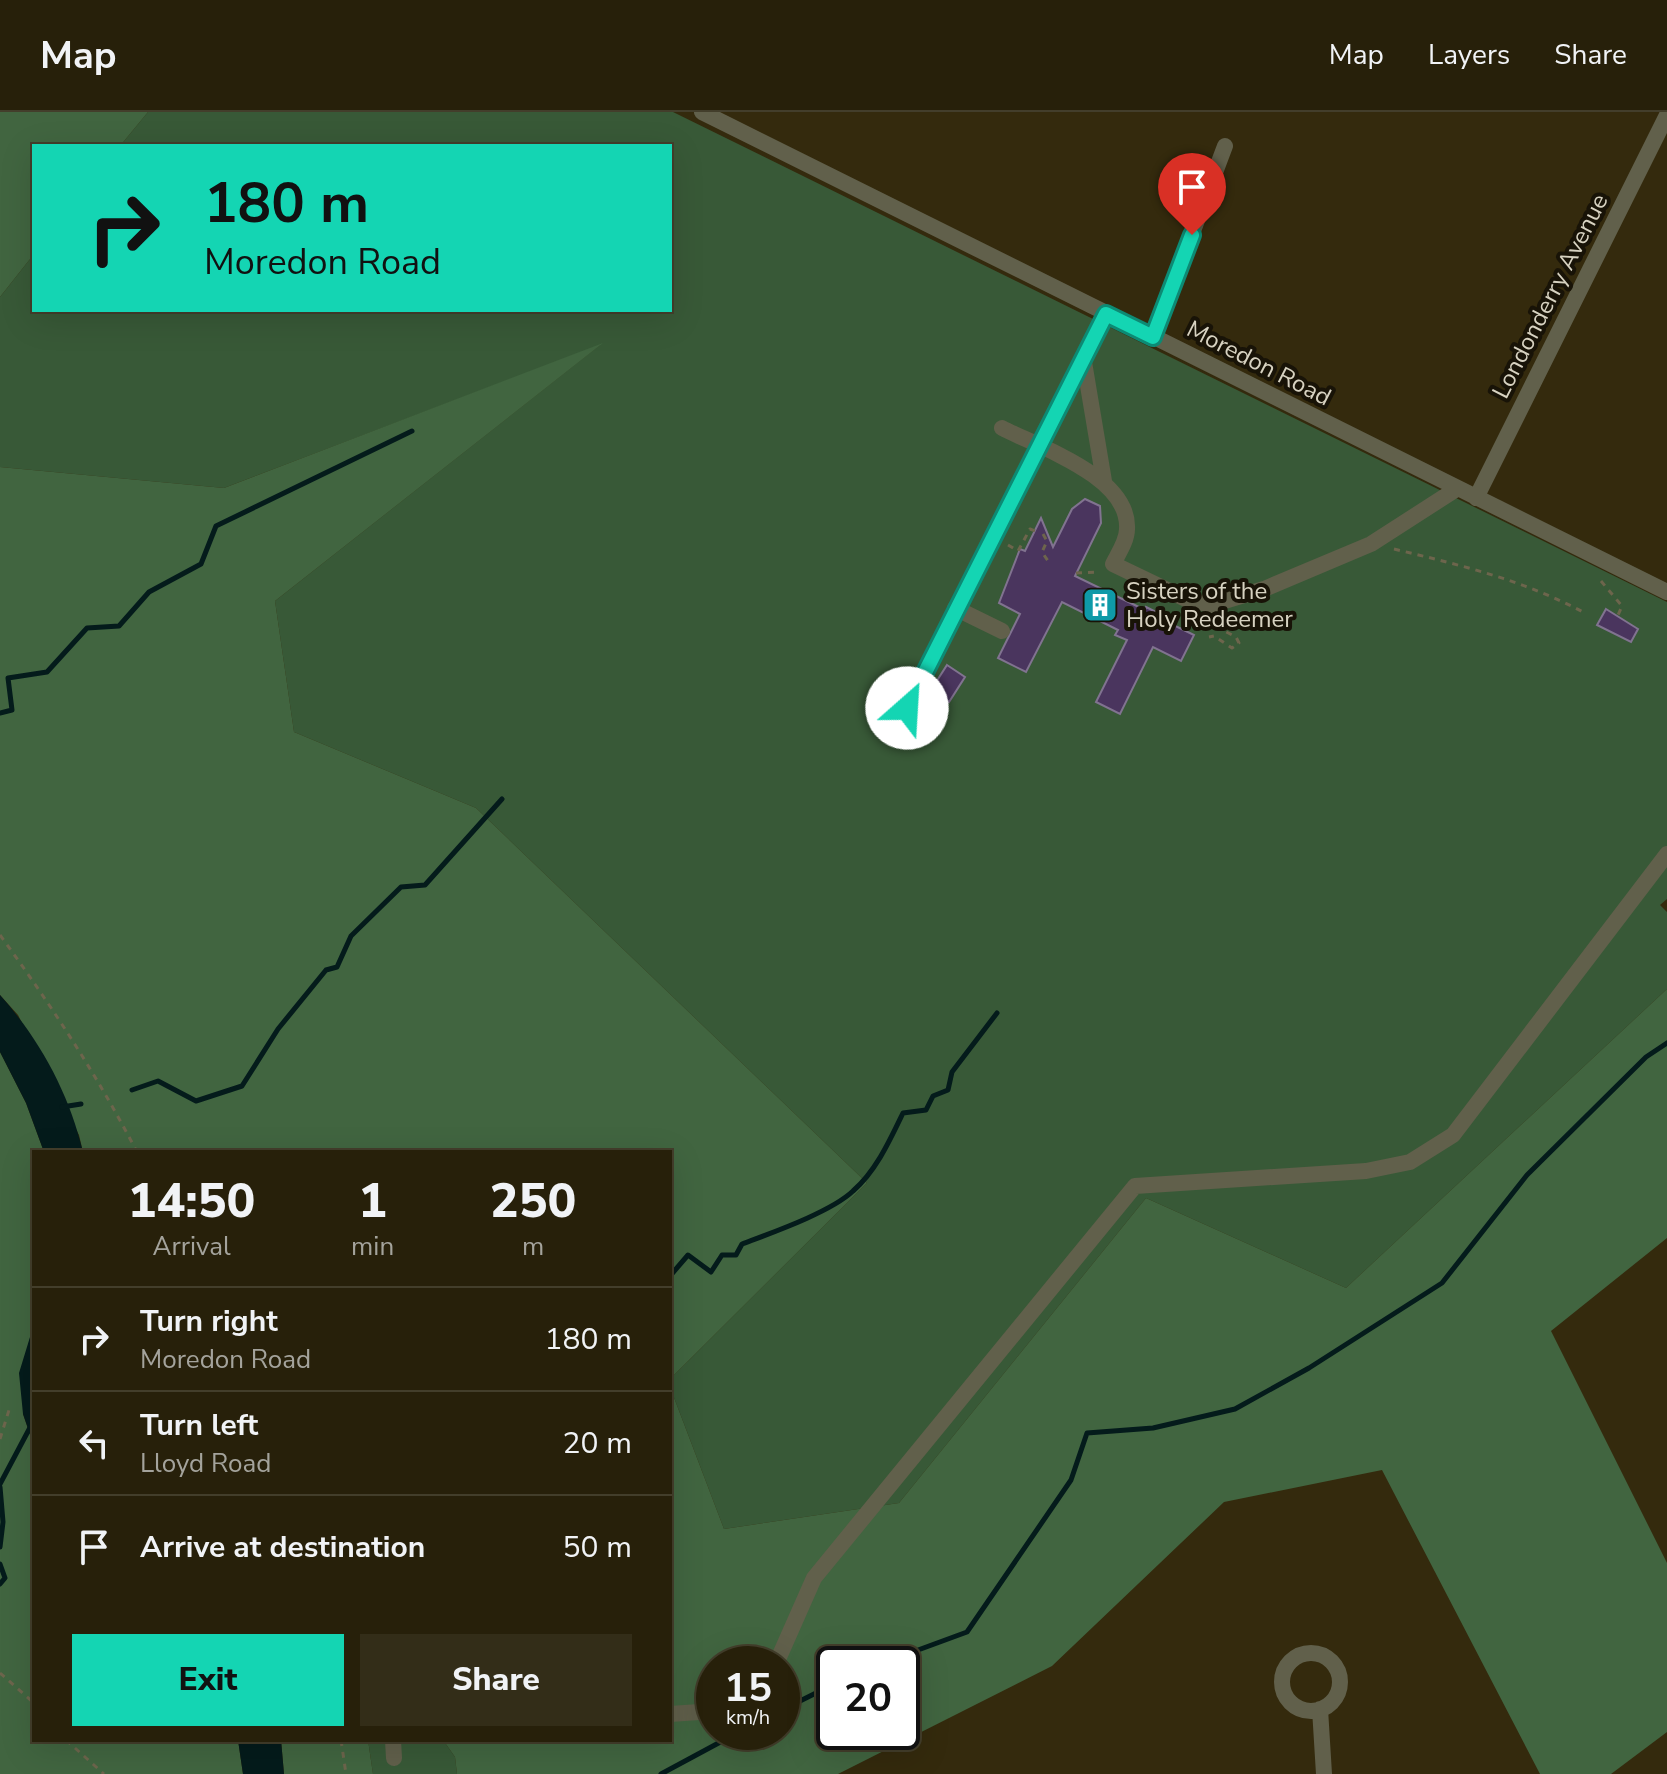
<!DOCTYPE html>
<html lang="en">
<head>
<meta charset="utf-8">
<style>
	:root { --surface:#27200a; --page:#332d18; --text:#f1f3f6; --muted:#a4a39c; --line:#433e2b; --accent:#14d5b3 }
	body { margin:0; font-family:"Nunito Sans",sans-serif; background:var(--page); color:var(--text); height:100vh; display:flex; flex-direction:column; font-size:30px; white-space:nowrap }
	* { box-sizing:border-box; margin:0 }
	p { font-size:26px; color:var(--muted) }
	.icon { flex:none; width:44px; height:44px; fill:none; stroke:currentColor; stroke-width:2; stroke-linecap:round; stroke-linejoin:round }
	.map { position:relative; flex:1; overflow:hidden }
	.sheet { position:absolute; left:32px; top:1038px; width:640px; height:592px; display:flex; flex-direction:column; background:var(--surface); border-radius:0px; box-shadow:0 8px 32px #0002,0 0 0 2px var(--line) }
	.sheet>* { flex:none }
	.top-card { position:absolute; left:32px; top:32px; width:640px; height:168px; border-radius:0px; box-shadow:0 8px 32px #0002,0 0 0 2px var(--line); background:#14d5b3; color:#111; overflow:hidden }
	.speed { position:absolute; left:696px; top:1534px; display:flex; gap:16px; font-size:40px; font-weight:700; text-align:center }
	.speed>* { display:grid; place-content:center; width:104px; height:104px; border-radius:50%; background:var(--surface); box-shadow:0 8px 32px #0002,0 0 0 2px var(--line); line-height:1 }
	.speed small { font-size:20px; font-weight:400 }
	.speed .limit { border:4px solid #111; border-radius:12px; background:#fff; color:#111 }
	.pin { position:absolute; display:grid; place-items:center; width:68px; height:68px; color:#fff; margin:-82px -34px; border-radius:50% 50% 50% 0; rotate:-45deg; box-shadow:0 0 8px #0007 }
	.pin .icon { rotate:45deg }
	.me { position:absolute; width:88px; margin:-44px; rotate:26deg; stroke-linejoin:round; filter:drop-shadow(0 0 6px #0008) }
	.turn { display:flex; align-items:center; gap:28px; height:168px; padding:0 40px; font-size:36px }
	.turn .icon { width:104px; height:104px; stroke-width:2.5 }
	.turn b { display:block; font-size:56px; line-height:68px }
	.eta { display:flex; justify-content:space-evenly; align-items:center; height:136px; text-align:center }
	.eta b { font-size:48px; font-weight:800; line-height:56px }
	.primary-button { display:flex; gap:16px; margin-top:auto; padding:16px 40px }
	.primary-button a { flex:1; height:92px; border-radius:0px; background:var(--accent); color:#111; font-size:32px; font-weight:800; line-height:92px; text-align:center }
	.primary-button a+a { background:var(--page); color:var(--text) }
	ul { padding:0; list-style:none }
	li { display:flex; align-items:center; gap:24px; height:104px; padding:0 40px; border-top:2px solid var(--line) }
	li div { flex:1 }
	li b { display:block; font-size:30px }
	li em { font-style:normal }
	header { display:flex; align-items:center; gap:48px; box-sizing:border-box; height:112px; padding:0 40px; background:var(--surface); border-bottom:2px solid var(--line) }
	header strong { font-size:38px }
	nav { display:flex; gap:44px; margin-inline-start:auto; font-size:28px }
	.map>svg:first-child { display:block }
	.green { fill:#385937 }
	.forest { fill:#416540; fill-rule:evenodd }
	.water { fill:#041b1b }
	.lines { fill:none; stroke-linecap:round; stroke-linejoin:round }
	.stream { stroke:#041b1b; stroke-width:5 }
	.building { fill:#4a355e; stroke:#817390; stroke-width:2 }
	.path { stroke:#6d654c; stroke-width:3; stroke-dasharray:6 6; stroke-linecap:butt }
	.minor { stroke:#61604b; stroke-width:16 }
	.route-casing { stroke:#0d8a74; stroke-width:20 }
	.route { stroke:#14d5b3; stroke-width:14 }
	.labels { text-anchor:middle; stroke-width:8; stroke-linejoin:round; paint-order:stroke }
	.street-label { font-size:24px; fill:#d7d2c1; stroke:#181307 }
	.poi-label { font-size:24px; fill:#d7d2c1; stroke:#181307; text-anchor:start }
</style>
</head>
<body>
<header>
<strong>Map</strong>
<nav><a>Map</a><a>Layers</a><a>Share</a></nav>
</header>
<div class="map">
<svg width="1667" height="1662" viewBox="0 0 1667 1662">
	<rect width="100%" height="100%" fill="#342a0d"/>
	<path class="green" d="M148 0H673L1667 490V787L1660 793 1667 800V877L1346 1176 1146 1086 899 1391 724 1417 670 1275V1267L867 1071 476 696 294 620 275 489 600 233 224 376 0 355V185L34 142V198H670V34H120Z
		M368 1628H443L455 1645 457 1662H373Z"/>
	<path class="forest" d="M0 0H148L120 34H34V142L0 185Z
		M603 231 275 489 294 620 476 696 867 1071 670 1267V1040H83L79 1023 18 903 0 883V355L224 376Z
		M1667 877V1126L1551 1219 1667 1451V1620L1611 1662H1540L1382 1358 1224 1390 1052 1554 838 1662H457L455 1645 443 1628H670V1275L724 1417 899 1391 1146 1086 1346 1176ZM714 1552H782V1620H714ZM834 1552H902V1620H834Z
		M0 940 26 991 44 1040H34V1212L29 1230 23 1302 34 1334V1628H238L243 1662H0Z
		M281 1628H368L373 1662H284Z"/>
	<path class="water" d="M0 883C40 928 69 981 83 1040H44L26 991 0 940Z
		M34 1212V1334L23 1302 19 1261Z
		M238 1628H281L284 1662H243Z"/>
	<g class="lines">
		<path class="stream" d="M0 601 12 598 8 566 47 560 87 516 119 514 149 480 201 452 216 414 412 319
			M132 978 158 969 196 989 242 974 278 917 326 858 337 855 351 824 401 775 425 773 502 687
			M62 995 81 992
			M670 1164 688 1143 711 1160 722 1143H736L742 1132C771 1121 831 1100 853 1079 876 1059 890 1028 903 1001L926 998 933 984 948 978 952 960 997 901
			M0 1372 34 1308
			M0 1375 3 1410 0 1435
			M0 1452 5 1466 0 1472
			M880 1552 967 1520 1071 1368 1087 1321 1153 1316 1235 1297 1309 1256 1442 1171 1527 1063 1646 945 1667 931
			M782 1598 834 1572
			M661 1662 739 1620"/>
	</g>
	<path class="building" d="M1085 387 1100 394 1101 411 1075 464 1145 498 1146 495 1156 500 1165 504 1163 508 1194 523 1181 549 1153 535 1120 602 1096 590 1127 528 1115 523 1118 518 1062 490 1026 560 998 546 1020 502 999 491 1020 437 1025 439 1041 406 1053 435 1072 397Z
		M1606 497 1638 517 1631 530 1597 513Z
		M947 553 965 565 949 590 931 578Z"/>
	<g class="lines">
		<path class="path" d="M1043 422 1047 429 1042 440 1048 449
			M1008 433 1018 439 1030 417 1035 419
			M1394 437C1460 453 1523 468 1583 500
			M1076 461 1099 460
			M1601 469 1622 494 1618 503
			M1156 500 1161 490
			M1205 509 1236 525 1239 531 1232 536 1214 524 1209 525
			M0 823C51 893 97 963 137 1040
			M0 1327 9 1298
			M0 1561 34 1591
			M66 1628 104 1662
			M341 1628 346 1662"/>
		<path class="minor" d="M702 0 1667 480
			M1153 225 1225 34
			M1083 244 1104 369
			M1002 316C1041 336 1130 365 1127 417 1127 429 1118 442 1113 452L1188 488 1211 493 1264 477 1371 432 1458 376
			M1476 386 1667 3
			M955 496 1002 519
			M907 596 1106 202
			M1282 1570a29 29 0 1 1 58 0a29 29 0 1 1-58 0Z
			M776 1552 814 1466 1135 1074 1366 1059 1410 1050 1453 1023 1667 742
			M1320 1597 1324 1662
			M670 1602 714 1599
			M393 1628 394 1646"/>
	</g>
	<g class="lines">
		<defs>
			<path id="route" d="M907 596 1106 202 1153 225 1192 123"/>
		</defs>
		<use href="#route" class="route-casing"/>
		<use href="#route" class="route"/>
	</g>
	<defs>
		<symbol id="building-square" viewBox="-11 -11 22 22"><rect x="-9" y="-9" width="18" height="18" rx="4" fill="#0f9aa8" stroke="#181307"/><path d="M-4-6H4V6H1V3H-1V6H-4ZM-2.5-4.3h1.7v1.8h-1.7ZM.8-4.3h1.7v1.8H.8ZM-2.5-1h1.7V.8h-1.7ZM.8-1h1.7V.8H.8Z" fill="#fff"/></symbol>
	</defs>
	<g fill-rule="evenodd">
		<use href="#building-square" x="1080" y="473" width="40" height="40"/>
	</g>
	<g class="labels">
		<g class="street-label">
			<text transform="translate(1550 184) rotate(-63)" y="8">Londonderry Avenue</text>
			<text transform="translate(1259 251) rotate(27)" y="8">Moredon Road</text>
		</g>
		<g class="poi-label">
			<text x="1126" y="487">Sisters of the<tspan x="1126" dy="28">Holy Redeemer</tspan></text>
		</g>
	</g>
</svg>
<div class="speed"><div>15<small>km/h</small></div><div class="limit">20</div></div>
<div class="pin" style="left:1192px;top:123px;background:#d93025"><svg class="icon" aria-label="arrive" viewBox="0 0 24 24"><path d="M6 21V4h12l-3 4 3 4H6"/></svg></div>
<svg class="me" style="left:907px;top:596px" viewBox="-20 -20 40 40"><circle r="19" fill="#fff"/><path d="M0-13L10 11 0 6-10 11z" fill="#14d5b3"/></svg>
<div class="top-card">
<div class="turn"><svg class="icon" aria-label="right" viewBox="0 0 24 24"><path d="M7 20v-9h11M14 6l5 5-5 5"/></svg><div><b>180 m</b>Moredon Road</div></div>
</div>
<section class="sheet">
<div class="eta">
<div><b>14:50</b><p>Arrival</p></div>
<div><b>1</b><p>min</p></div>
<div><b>250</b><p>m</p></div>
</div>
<ul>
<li><svg class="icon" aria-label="right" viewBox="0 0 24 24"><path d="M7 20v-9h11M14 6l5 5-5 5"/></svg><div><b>Turn right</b><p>Moredon Road</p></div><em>180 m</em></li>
<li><svg class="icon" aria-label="left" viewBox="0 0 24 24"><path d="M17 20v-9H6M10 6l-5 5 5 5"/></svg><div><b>Turn left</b><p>Lloyd Road</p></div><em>20 m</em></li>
<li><svg class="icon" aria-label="arrive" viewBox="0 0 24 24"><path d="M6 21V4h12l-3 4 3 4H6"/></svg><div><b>Arrive at destination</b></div><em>50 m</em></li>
</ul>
<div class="primary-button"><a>Exit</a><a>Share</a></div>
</section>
</div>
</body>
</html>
